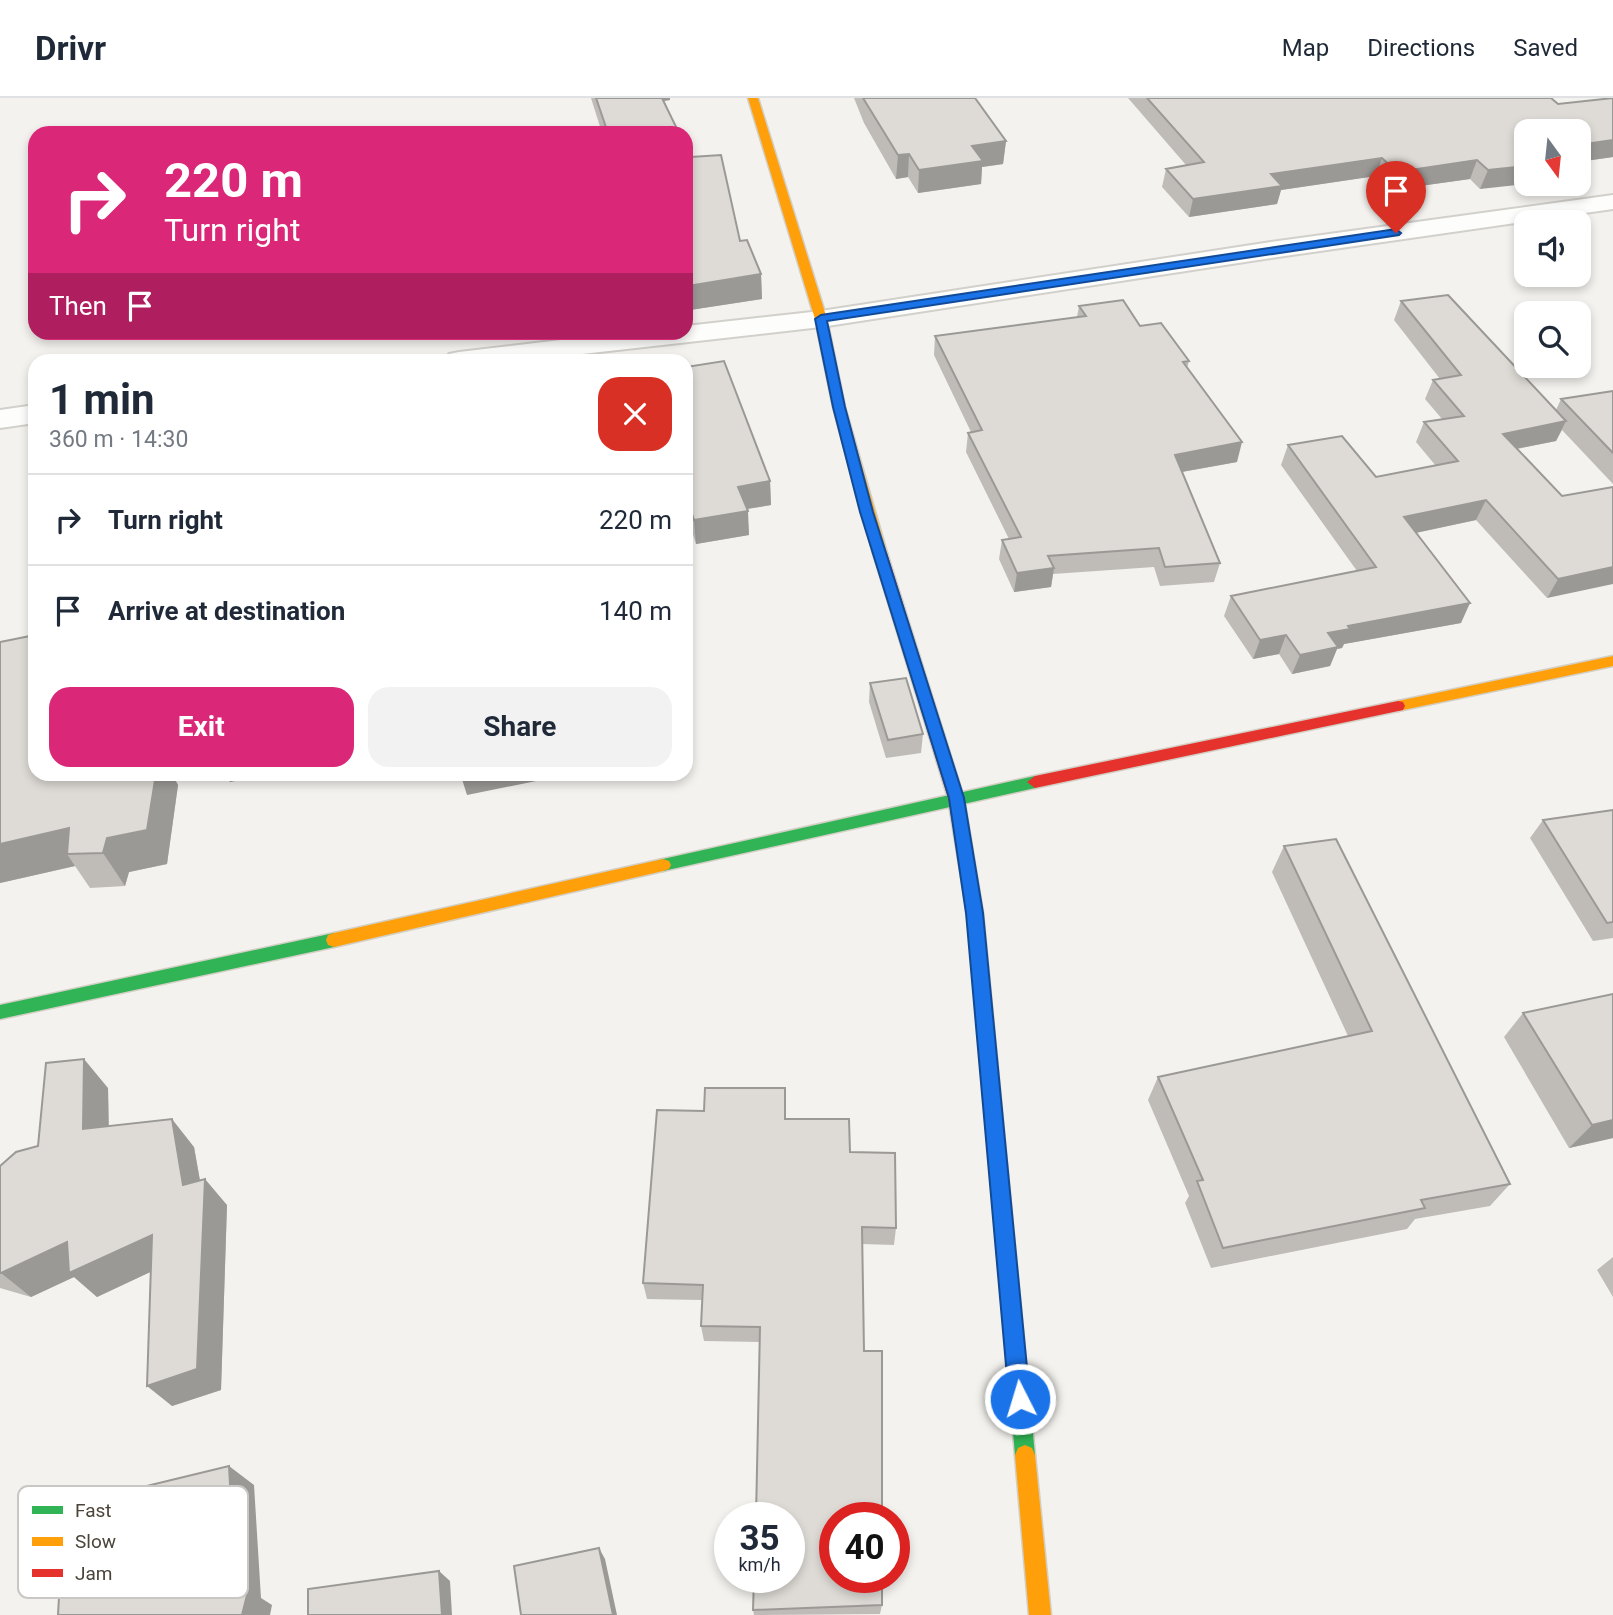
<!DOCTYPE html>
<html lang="en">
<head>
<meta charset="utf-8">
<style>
	:root { --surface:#fff; --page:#f2f2f3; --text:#1f2937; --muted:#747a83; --line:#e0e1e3; --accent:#db2777 }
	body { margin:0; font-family:Roboto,sans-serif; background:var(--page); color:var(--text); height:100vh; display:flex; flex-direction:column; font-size:26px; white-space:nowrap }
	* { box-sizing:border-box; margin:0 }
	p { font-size:23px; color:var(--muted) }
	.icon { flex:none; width:38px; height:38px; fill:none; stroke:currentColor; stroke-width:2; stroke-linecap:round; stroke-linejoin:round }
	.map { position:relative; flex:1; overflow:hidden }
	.drawer { position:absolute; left:28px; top:256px; width:665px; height:427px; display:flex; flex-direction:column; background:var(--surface); border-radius:21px; box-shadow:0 4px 10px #0003 }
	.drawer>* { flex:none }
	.banner { position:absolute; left:28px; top:28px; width:665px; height:214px; border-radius:21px; box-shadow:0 4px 10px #0003; background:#db2777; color:#fff; overflow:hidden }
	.needle { width:46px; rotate:165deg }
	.tools { position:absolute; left:1514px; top:21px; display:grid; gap:14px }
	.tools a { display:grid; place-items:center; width:77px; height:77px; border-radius:14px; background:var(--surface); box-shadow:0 4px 10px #0003; font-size:35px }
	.speed { position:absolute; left:714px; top:1404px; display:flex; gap:14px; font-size:35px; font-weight:700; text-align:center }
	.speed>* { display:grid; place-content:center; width:91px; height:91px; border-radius:50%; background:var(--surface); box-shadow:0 4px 10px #0003; line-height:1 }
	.speed small { font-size:18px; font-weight:400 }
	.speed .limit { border:10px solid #d22; background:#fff; color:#111 }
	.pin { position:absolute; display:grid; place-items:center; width:60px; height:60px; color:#fff; margin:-72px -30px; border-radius:50% 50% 50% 0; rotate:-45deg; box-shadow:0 0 7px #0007 }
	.pin .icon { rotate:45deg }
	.me { position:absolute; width:77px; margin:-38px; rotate:355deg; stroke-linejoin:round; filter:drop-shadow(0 0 5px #0008) }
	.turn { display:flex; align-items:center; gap:24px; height:147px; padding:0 21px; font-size:32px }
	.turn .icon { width:91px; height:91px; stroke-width:2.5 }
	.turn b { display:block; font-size:49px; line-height:60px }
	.then { display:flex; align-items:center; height:66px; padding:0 21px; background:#0003; gap:14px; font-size:26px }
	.round { display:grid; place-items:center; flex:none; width:74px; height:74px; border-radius:21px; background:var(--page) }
	.head { display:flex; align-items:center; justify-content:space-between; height:119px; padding:0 21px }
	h1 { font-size:42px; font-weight:700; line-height:52px }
	.primary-button { display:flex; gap:14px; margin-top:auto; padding:14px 21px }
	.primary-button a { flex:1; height:80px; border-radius:21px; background:var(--accent); color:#fff; font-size:28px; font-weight:700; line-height:80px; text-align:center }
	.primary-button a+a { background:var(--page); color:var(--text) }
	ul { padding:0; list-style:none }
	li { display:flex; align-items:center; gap:21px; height:91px; padding:0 21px; border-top:2px solid var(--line) }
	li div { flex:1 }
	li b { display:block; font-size:26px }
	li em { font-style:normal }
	header { display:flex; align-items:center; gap:42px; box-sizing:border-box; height:98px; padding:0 35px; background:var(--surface); border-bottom:2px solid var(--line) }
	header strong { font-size:33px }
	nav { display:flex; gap:38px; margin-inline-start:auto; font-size:24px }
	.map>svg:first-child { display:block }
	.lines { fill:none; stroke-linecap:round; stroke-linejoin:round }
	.street-casing { stroke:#d2d0cb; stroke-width:4 }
	.fast-casing { stroke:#d3cfc5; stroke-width:3 }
	.slow-casing { stroke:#d3cfc5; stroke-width:3 }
	.jam-casing { stroke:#d3cfc5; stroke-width:3 }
	.street { fill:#fdfdfc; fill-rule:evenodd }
	.fast { fill:#30b455; fill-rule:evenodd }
	.slow { fill:#ff9f0a; fill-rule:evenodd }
	.jam { fill:#e5322d; fill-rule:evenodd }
	.wall { fill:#bfbcb8 }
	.shaded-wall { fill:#9b9996 }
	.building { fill:#dedbd6; stroke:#9b9996; stroke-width:2 }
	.route { fill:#1a73e8; stroke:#114b97; stroke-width:2 }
	.key { fill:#fff; stroke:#c9c7c4; stroke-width:2 }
	.key-label { font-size:19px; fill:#4b4439 }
</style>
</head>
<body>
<header>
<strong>Drivr</strong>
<nav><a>Map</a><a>Directions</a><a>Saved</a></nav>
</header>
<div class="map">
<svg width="1613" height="1517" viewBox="0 0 1613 1517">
	<rect width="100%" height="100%" fill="#f4f2ee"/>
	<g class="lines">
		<defs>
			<path id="street" d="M1613 97V111L1271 160 821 229 529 262H445L449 256 459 254 628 234H686V228L821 213 1271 144Z
				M35 307V325L0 330V312Z"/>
			<path id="fast" d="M1035 678 1043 684 1035 690 663 773 657 771 655 767 657 763 663 761Z
				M334 835 340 837 342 842 340 847 334 849 0 921V907Z
				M981 871 987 873 989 878 1035 1357 1032 1364 1025 1367 1018 1364 1015 1357 973 878 975 873Z"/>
			<path id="slow" d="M748 0H758L827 221 845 309 887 455 885 458H875L873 455 833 309 815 221Z
				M1613 558V568L1398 613 1391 608 1398 603Z
				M663 761 669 763 671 767 669 771 663 773 334 849 328 847 326 842 328 837 334 835Z
				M1025 1347 1032 1350 1035 1357 1051 1517H1029L1015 1357 1018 1350Z"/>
			<path id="jam" d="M880 451 887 455 964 700 983 815 989 878 987 883 981 885 975 883 973 878 967 815 948 700 873 455Z
				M1398 603 1403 604 1405 608 1403 612 1035 690 1027 684 1035 678Z"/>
		</defs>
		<use href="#street" class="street-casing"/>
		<use href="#fast" class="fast-casing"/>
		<use href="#slow" class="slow-casing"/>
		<use href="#jam" class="jam-casing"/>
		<use href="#street" class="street"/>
		<use href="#fast" class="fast"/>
		<use href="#slow" class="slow"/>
		<use href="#jam" class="jam"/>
	</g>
	<path class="wall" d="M591 0H670V2L664 3 679 35H602Z
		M854 0H975L1006 43 1003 66 982 69 981 86 918 95 908 79 896 81 864 25Z
		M1128 0H1551L1558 6 1613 0V59L1578 64V33L1480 91 1470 81 1391 92 1376 78 1281 92 1277 106 1189 119 1162 89 1166 71 1186 67Z
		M686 49 740 143 761 176 762 201 690 212 686 203Z
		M1401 203 1556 312 1561 301 1613 293V386L1562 332 1556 343 1517 351 1562 398 1613 389 1547 500 1476 422 1416 435 1461 525 1344 546 1342 550 1337 551 1330 568 1292 576 1279 556 1253 561 1224 518 1231 498 1357 473 1281 367 1288 347 1376 379 1436 368 1416 344 1424 324 1442 321 1425 301 1433 282 1440 281 1394 222Z
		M1079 208 1140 228 1189 263 1187 270 1237 364 1182 374 1220 465 1214 484 1160 488 1154 469 1053 476 1051 489 1014 494 999 461 1002 442 1009 441 966 354 968 335 971 334 934 257 935 238 1077 219Z
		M686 269 770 383 771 407 747 411 749 437 696 446 688 421H686Z
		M0 544 35 676H172L178 687 167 766 129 774 125 788 90 790 75 768 0 785Z
		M870 585 923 636 921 655 886 660 869 604Z
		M1613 712V840L1593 843 1530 740 1543 722Z
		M1284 748 1510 1086 1490 1108 1415 1121 1407 1131 1211 1170 1185 1105 1189 1098 1148 1002 1158 979 1348 938 1272 774Z
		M1523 915 1613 1040 1569 1050 1504 939Z
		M108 990 109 1028 194 1049 200 1082 227 1107 221 1292 172 1308 150 1174 97 1199 74 1179 31 1199 0 1190V1068L38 1048Z
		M786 1021 850 1054 896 1130 894 1147 862 1146 864 1253 882 1507 880 1516 754 1517 753 1512 760 1244 704 1243 701 1228 702 1202 647 1201 643 1185Z
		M1613 1159V1199L1597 1172Z"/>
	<path class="shaded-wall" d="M655 0H670V2L655 4Z
		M1613 42V59L1578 64V47Z
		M1006 43 1003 66 982 69 981 86 918 95 919 72 972 48Z
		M1524 55H1526V86L1480 91 1488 72Z
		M909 56 908 79 896 81 898 57Z
		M1382 60 1376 78 1281 92 1277 106 1189 119 1193 101 1271 76Z
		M1477 62 1470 81 1391 92 1397 74Z
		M761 176 762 201 690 212 688 188Z
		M1566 323 1556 343 1494 355 1503 336Z
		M1242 344 1237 364 1170 376 1175 357Z
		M770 383 771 407 740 412 738 389Z
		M686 399 688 421H686Z
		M1486 402 1476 422 1396 439 1404 419Z
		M748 413 749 437 696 446 694 422Z
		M1613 469V486L1547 500 1558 481Z
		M1054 470 1051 489 1014 494 1017 475Z
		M1470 505 1461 525 1344 546 1342 550 1337 551 1330 568 1292 576 1300 557 1328 535 1348 528Z
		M1286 537 1279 556 1253 561 1260 542Z
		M689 641 691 660 686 661V642Z
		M156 676H172L178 687 167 766 129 774 125 788 103 755 107 740Z
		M225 676H272L230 684Z
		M475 676H571L467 697 461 678Z
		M69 730 67 756 75 768 0 785V746Z
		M84 961 108 990 109 1059 83 1031Z
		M172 1021 194 1049 204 1106 205 1081 227 1107 221 1292 172 1308 147 1288 183 1087Z
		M1613 1022V1040L1569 1050 1592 1027Z
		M152 1137 176 1162 97 1199 74 1179 31 1199 1 1175 67 1144Z
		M229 1368 254 1387 261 1500 272 1507 270 1517H242L236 1494Z
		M599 1450 605 1461 617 1517H613Z
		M439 1473 450 1483 452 1517H442Z"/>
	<path class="building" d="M596 0H662L679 35H608Z
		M863 0H975L1006 43 972 48 983 63 919 72 909 56 898 57Z
		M1147 0H1551L1558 6 1613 0V42L1578 47V33H1526V55H1524L1526 57V68L1488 72 1477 62 1397 74 1382 60 1271 76 1282 88 1193 101 1166 71 1204 64Z
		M686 49 691 59 721 57 740 143 747 142 761 176 688 188 686 183Z
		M1448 197 1566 323 1503 336 1562 398 1613 389V469L1558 481 1486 402 1404 419 1470 505 1348 528 1350 531 1328 535 1338 549 1300 557 1286 537 1260 542 1231 498 1376 469 1288 347 1342 338 1376 379 1458 363 1424 324 1464 318 1433 282 1461 277 1401 203Z
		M1123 202 1140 228 1161 225 1189 263 1183 264 1242 344 1175 357 1220 465 1165 469 1159 450 1048 458 1054 470 1017 475 1002 442 1021 439 968 335 982 332 935 238 1086 218 1079 208Z
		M724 263 770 383 738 389 748 413 694 422 686 398V269Z
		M1613 293V355L1561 301Z
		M35 537V676H156L147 732 107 740 103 755 67 756 69 730 0 746V544Z
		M906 580 923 636 888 642 870 585Z
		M686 629 689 641 686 642Z
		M461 676H475L461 678Z
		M1613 712V824L1607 825 1543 722Z
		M1336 741 1510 1086 1421 1102 1425 1110 1223 1150 1197 1083 1203 1082 1158 979 1372 933 1284 748Z
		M1613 896V1022L1592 1027 1523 915Z
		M84 961 83 1031 172 1021 183 1087 205 1081 197 1271 147 1288 152 1137 69 1175 67 1144 1 1175H0V1068L16 1054 38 1048 46 965Z
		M705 990H785V1021H849L850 1054 895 1055 896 1130 862 1129 864 1253H882V1419H835V1479H882V1507L753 1512 754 1479H789V1419H756L760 1229 701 1228 703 1187 643 1185 657 1012 704 1013Z
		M229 1368 236 1494 248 1493 242 1517H58L64 1408Z
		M599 1450 613 1517H521L514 1468Z
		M439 1473 442 1517H308V1491Z"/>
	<path class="route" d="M1396 131 1401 135 1399 137 827 223 845 309 873 414 964 700 983 815 1030 1301 1027 1308 1020 1311 1012 1308 1009 1301 966 815 949 700 860 414 833 309 815 221 821 217Z"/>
	<rect x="18" y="1388" width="230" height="112" rx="10" class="key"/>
	<rect x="32" y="1408" width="31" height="8" fill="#30b455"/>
	<rect x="32" y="1439" width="31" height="9" fill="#ff9f0a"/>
	<rect x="32" y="1471" width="31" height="8" fill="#e5322d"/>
	<g class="key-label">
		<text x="75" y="1419">Fast</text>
		<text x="75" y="1450">Slow</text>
		<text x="75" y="1482">Jam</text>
	</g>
</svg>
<div class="tools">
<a><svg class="needle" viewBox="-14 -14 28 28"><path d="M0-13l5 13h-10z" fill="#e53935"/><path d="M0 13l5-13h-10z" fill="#747a83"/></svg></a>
<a><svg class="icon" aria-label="sound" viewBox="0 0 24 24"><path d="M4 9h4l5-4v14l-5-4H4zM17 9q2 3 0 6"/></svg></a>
<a><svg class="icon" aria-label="search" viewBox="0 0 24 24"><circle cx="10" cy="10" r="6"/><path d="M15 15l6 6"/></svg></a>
</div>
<div class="speed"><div>35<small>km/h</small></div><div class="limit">40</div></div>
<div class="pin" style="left:1396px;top:135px;background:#d93025"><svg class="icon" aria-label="arrive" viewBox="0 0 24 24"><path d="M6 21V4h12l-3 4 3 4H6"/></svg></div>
<svg class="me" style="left:1020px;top:1301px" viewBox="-20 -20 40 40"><circle r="17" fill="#1a73e8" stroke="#fff" stroke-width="3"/><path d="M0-11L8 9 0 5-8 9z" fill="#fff"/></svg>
<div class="banner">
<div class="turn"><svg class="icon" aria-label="right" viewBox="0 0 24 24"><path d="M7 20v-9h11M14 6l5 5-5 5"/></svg><div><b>220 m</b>Turn right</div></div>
<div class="then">Then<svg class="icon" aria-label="arrive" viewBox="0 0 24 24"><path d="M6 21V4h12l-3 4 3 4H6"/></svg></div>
</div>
<section class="drawer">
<div class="head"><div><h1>1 min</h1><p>360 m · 14:30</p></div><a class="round" style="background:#d93025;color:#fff"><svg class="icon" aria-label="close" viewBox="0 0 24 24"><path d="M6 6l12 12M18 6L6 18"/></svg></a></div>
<ul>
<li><svg class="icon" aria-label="right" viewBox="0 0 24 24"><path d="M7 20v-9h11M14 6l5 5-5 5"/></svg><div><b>Turn right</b></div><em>220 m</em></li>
<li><svg class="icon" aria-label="arrive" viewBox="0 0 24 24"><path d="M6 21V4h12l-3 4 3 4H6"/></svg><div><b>Arrive at destination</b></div><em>140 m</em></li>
</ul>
<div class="primary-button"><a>Exit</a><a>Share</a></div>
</section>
</div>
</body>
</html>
